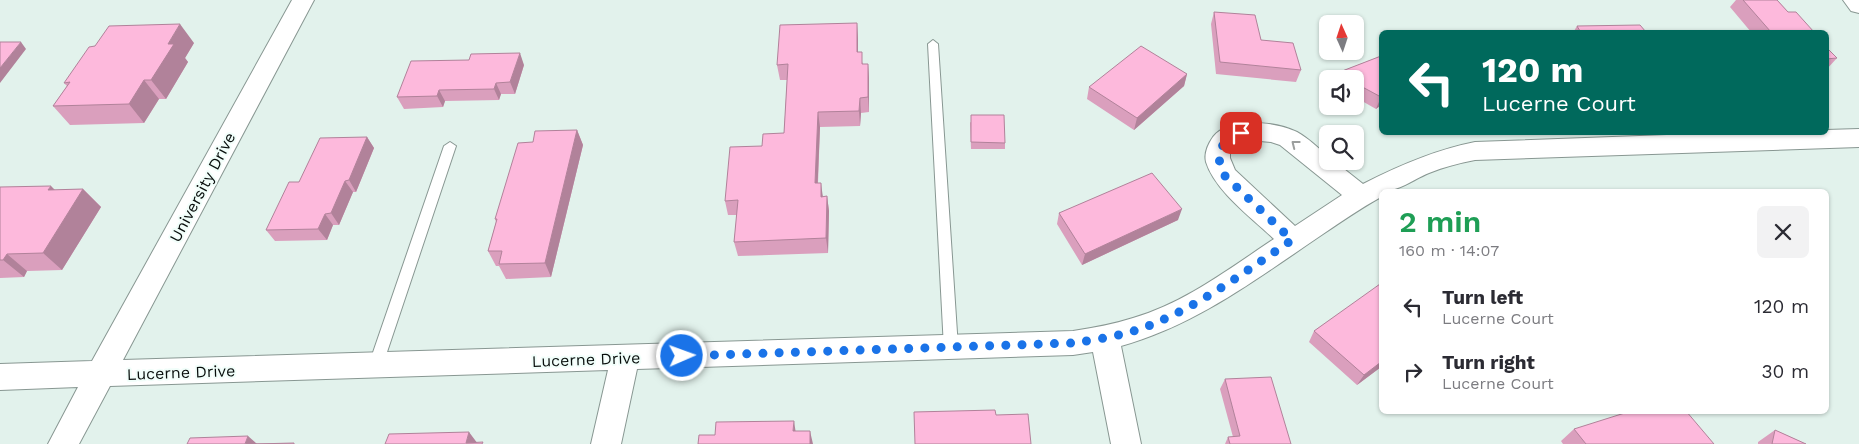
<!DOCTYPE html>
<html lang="en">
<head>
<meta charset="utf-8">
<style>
	:root { --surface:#fff; --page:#f2f2f3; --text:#2b2b33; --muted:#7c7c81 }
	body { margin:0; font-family:"Work Sans",sans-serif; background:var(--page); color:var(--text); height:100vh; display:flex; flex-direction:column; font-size:19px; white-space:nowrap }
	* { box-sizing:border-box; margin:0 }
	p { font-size:16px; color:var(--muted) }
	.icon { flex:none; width:28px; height:28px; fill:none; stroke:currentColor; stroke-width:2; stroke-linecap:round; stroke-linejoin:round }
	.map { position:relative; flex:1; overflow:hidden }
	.panel { position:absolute; left:1379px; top:189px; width:450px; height:225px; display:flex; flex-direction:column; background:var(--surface); border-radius:8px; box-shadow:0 1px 4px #0004 }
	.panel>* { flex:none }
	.hud { position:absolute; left:1379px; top:30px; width:450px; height:105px; border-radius:8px; box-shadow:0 1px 4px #0004; background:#00695c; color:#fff; overflow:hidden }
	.needle { width:32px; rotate:357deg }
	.controls { position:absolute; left:1319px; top:15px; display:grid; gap:10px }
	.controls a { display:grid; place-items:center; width:45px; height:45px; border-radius:8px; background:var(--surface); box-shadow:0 1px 4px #0004; font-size:25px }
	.pin { position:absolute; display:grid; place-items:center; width:42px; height:42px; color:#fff; margin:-21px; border-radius:10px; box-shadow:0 2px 8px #0006 }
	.me { position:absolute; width:55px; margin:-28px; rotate:88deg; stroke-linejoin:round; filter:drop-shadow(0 0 4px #0008) }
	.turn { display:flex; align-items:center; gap:18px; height:105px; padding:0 20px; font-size:22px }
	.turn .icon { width:65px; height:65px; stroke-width:2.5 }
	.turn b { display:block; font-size:35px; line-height:42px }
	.round { display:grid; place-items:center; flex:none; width:52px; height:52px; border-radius:8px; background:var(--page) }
	.headline { display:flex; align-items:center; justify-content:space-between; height:85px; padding:0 20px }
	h1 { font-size:30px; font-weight:600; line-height:38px; color:#1e9e55 }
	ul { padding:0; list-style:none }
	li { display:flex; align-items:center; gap:15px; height:65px; padding:0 20px }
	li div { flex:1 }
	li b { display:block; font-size:19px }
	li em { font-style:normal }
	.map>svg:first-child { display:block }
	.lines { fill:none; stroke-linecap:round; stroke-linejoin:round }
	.service-casing { stroke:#889792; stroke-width:2 }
	.minor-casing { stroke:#889792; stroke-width:2 }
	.service { fill:#fff; fill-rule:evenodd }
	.minor { fill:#fff; fill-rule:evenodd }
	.wall { fill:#da9fbd }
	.shaded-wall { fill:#b1829a }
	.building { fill:#fdb9dc; stroke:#b1829a }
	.oneway { stroke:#9c9f9e }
	.route { stroke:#1a73e8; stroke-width:9; stroke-dasharray:0 16.2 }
	.labels { text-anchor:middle; stroke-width:4; stroke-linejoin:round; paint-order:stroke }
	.street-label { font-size:16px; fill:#080e0c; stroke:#f1fefa }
</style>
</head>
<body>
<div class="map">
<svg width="1859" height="444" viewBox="0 0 1859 444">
	<rect width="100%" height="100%" fill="#e2f2ec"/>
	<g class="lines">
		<defs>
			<path id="service" d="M933 40 938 44 958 348 956 352 951 354 946 352 944 348 928 44Z
				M450 142 456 146 382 367 380 371 375 373 370 371 368 367 444 146Z"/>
			<path id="minor" d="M292 0H314L123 360 1073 331C1093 328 1114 324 1133 318 1185 303 1230 268 1274 239 1252 218 1215 191 1206 162 1204 154 1208 144 1213 137 1230 116 1276 122 1297 132 1308 138 1318 148 1328 156V161H1334L1363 184C1400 165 1435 150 1475 142L1748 132H1826V130L1859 129V147L1475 160C1459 163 1444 167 1429 173 1412 180 1400 191 1381 191V197C1361 208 1342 221 1323 234 1259 277 1197 325 1121 346L1141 444H1111L1093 352 1073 355 637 369 621 444H591L608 370 110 386 79 444H48L78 387 0 390V364L92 361ZM1249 140 1271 142 1280 145 1342 195 1295 226 1235 170 1230 158V152L1238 143Z
				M1843 0H1859V13L1851 11Z"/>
		</defs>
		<use href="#service" class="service-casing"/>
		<use href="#minor" class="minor-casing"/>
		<use href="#service" class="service"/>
		<use href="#minor" class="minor"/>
	</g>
	<path class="wall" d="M1736 0H1777L1788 12 1814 32H1751L1730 7Z
		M1214 12 1261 40 1301 70 1296 82 1216 74 1211 24Z
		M857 23 858 52 863 64H868L869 79V112L861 113 860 126 820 127 818 183 823 197 827 196 829 211 828 253 738 256 734 242 737 215H728L725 201 762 146 784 133 787 80H780L777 65Z
		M1577 26 1646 32 1574 31Z
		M194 43 185 58 188 62 166 99H159L144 123 70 125 53 106 67 86 64 83Z
		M1826 47 1837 58 1826 70Z
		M1381 56V105L1376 109 1355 97V79H1335L1337 73Z
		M524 65 515 94H501L499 100 445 101 443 107 404 109 397 97Z
		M1187 74 1184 86 1134 130 1087 99 1089 87Z
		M970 122 1005 143V149H971Z
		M577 130 583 145 551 277 506 279 499 266H496L488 251 496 222 495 219 533 142Z
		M367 137 374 148 356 192H353L339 225H333L327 240 275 241 266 230 299 182Z
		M0 187 56 190 83 189 101 207 62 270 27 271 24 277 0 278Z
		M1059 213 1178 220 1082 265 1057 224Z
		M1381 285V367L1357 385 1309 342 1314 331Z
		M1225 379 1291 444H1225L1228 437H1233L1220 389Z
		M1574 429 1714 444H1563L1561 441Z
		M1775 430 1806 444H1758V442Z"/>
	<path class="shaded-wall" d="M857 23 858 39V68L857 52Z
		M180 24 194 43 185 58 188 62 166 99 151 80 168 44Z
		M21 42 26 49 0 83V68Z
		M520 53 524 65 515 94 510 82Z
		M868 64 869 79V112L868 97Z
		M1187 74 1184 86 1134 130 1137 118Z
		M144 80 159 99 144 123 129 104Z
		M496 83 501 94 499 100 494 89Z
		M439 90 445 101 443 107 437 96Z
		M1381 97V105L1376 109Z
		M860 98 861 113 860 126 859 111Z
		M818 112 820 127 817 198 815 183Z
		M577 130 583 145 551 277 545 263Z
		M367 137 374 148 356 192 349 180Z
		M345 181 353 192 339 225 331 213Z
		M821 183 823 198 821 197Z
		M51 186 69 204 48 190Z
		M83 189 101 207 62 270 43 253Z
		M827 196 829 211 828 253 826 238Z
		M1182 209 1178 220 1082 265 1085 254Z
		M325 214 333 225 327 240 318 229Z
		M7 254 27 271 24 277 3 260Z
		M1381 362V367L1357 385 1364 375Z
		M794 421 796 434 793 431Z
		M810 431 813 444H810Z
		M469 432 478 444 466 443Z
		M248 436 257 444H245Z"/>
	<path class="building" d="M1743 0H1777L1788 12H1796L1814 32H1771Z
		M1214 12 1255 15 1261 40 1293 43 1301 70 1220 62Z
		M857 23V52H862V64H868V97L860 98 859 111 818 112 815 183H821V197L827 196 826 238 734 242 738 200 725 201 730 147 762 146 763 134 784 133 788 64 777 65 780 25Z
		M180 24 168 44H174L151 80H144L129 104 53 106 70 82 64 83 89 47 95 46 109 26Z
		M1640 25 1646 32H1504L1580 31 1577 26Z
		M0 42H21L0 68Z
		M1141 46 1187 74 1137 118 1089 87Z
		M1826 47 1837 58 1826 59Z
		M520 53 510 82 496 83 494 89 439 90 437 96 397 97 411 61 469 60 471 54Z
		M1381 56V97L1355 83V79H1348L1337 73Z
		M971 115H1004L1005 143 971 142Z
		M577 130 545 263 499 264 502 251H488L497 219H495L518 143 533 142 535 131Z
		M367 137 349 180 345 181 331 213 325 214 318 229 266 230 289 182H299L320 138Z
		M1152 173 1182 209 1085 254 1059 213Z
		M51 186 48 190 83 189 43 253 7 254 3 260H0V187Z
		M1778 190 1779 191H1736Z
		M1380 284 1381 285V362L1364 375 1314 331Z
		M1271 377 1291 444H1230L1228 437 1240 436 1225 379Z
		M995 410 996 415 1028 414 1031 444H915L914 412Z
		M1631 411H1686L1714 444H1586L1574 429Z
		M794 421 793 431H810V444H698L699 435H715L716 422Z
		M1775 430 1806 444H1772Z
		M469 432 466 443 483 442 482 444H385L389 434Z
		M248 436 245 444H187L190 438Z
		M294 443V444H254Z"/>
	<defs><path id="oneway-chevron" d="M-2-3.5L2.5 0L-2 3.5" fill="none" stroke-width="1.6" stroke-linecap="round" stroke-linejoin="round" transform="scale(1.25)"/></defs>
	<use class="oneway" href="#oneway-chevron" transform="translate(1295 144) rotate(-142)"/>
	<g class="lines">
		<path class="route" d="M682 356 1073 343C1095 340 1119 336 1140 329 1196 309 1243 273 1292 240L1224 175C1214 151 1219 144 1241 133"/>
	</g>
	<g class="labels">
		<g class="street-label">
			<text transform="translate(202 187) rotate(-62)" y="6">University Drive</text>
			<text transform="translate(586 359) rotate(-2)" y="6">Lucerne Drive</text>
			<text transform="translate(181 372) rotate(-2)" y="6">Lucerne Drive</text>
		</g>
	</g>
</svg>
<div class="controls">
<a><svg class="needle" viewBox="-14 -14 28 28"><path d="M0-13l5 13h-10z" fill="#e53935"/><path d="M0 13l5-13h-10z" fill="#7c7c81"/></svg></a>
<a><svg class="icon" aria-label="sound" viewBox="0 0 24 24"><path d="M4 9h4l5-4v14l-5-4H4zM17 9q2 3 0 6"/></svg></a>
<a><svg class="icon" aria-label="search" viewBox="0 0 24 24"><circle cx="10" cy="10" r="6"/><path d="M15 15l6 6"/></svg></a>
</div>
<div class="pin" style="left:1241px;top:133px;background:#d93025"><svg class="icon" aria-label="arrive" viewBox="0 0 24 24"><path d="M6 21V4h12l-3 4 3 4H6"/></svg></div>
<svg class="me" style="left:682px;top:356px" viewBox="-20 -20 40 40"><circle r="17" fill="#1a73e8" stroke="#fff" stroke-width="3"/><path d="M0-11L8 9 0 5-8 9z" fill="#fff"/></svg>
<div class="hud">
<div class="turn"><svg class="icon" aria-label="left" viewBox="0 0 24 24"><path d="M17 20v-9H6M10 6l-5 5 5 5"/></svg><div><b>120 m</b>Lucerne Court</div></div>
</div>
<section class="panel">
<div class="headline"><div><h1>2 min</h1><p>160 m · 14:07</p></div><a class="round"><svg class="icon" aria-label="close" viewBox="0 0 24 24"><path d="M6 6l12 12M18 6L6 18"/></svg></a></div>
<ul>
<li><svg class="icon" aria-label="left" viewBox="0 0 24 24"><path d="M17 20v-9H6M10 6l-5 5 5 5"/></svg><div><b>Turn left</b><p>Lucerne Court</p></div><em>120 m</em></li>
<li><svg class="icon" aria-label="right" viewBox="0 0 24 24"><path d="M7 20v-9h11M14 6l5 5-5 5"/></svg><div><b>Turn right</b><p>Lucerne Court</p></div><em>30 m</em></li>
</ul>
</section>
</div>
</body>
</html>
